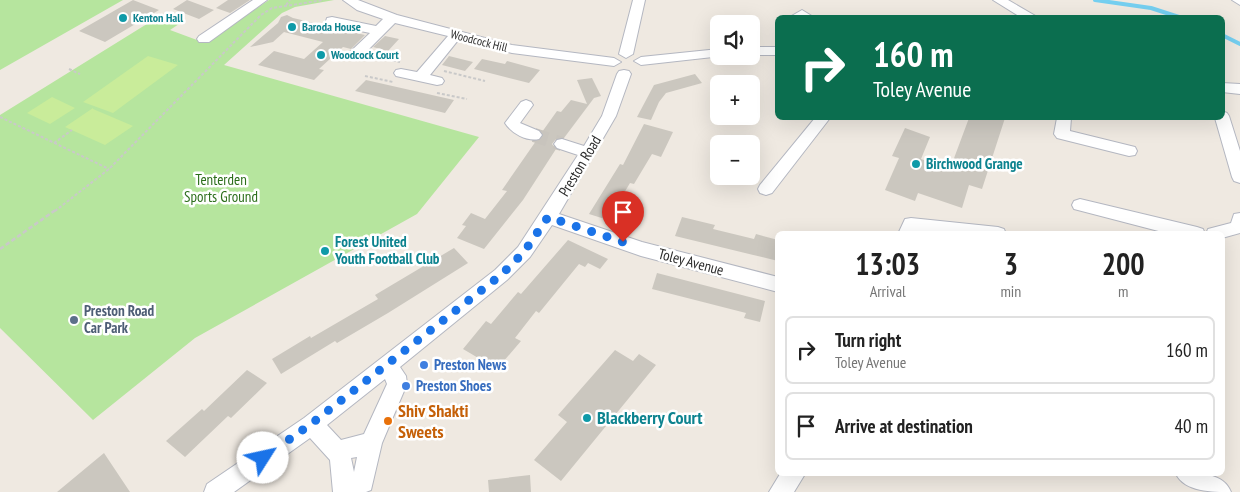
<!DOCTYPE html>
<html lang="en">
<head>
<meta charset="utf-8">
<style>
	:root { --surface:#fff; --page:#f2f2f2; --text:#222; --muted:#767676; --line:#e0e0e0 }
	body { margin:0; font-family:"PT Sans Narrow",sans-serif; background:var(--page); color:var(--text); height:100vh; display:flex; flex-direction:column; font-size:19px; white-space:nowrap }
	* { box-sizing:border-box; margin:0 }
	p { font-size:16px; color:var(--muted) }
	.icon { flex:none; width:28px; height:28px; fill:none; stroke:currentColor; stroke-width:2; stroke-linecap:round; stroke-linejoin:round }
	.map { position:relative; flex:1; overflow:hidden }
	.side { position:absolute; left:775px; top:231px; width:450px; height:245px; display:flex; flex-direction:column; background:var(--surface); border-radius:8px; box-shadow:0 5px 20px #0002 }
	.side>* { flex:none }
	.hud { position:absolute; left:775px; top:15px; width:450px; height:105px; border-radius:8px; box-shadow:0 5px 20px #0002; background:#0b6e4f; color:#fff; overflow:hidden }
	.buttons { position:absolute; left:710px; top:15px; display:grid; gap:10px }
	.buttons a { display:grid; place-items:center; width:50px; height:50px; border-radius:8px; background:var(--surface); box-shadow:0 5px 20px #0002; font-size:25px }
	.pin { position:absolute; display:grid; place-items:center; width:42px; height:42px; color:#fff; margin:-51px -21px; border-radius:50% 50% 50% 0; rotate:-45deg; box-shadow:0 0 5px #0007 }
	.pin .icon { rotate:45deg }
	.me { position:absolute; width:55px; margin:-28px; rotate:55deg; stroke-linejoin:round; filter:drop-shadow(0 0 4px #0008) }
	.turn { display:flex; align-items:center; gap:18px; height:105px; padding:0 15px; font-size:22px }
	.turn .icon { width:65px; height:65px; stroke-width:2.5 }
	.turn b { display:block; font-size:35px; line-height:42px }
	.eta { display:flex; justify-content:space-evenly; align-items:center; height:85px; text-align:center }
	.eta b { font-size:30px; font-weight:700; line-height:35px }
	ul { padding:0; list-style:none }
	li { display:flex; align-items:center; gap:15px; height:68px; margin:0 10px 8px; padding:0 5px; border:2px solid var(--line); border-radius:8px }
	li div { flex:1 }
	li b { display:block; font-size:19px }
	li em { font-style:normal }
	.map>svg:first-child { display:block }
	.green { fill:#b6e59e }
	.pitch { fill:#c9ec9a }
	.lines { fill:none; stroke-linecap:round; stroke-linejoin:round }
	.stream { stroke:#75cff0; stroke-width:4 }
	.building { fill:#cbc7bf }
	.minor-tunnel { stroke:#c8c4bd; stroke-width:14; stroke-dasharray:14 8; stroke-linecap:butt }
	.minor-casing { stroke:#b4b7c1; stroke-width:2 }
	.path-far1 { stroke:#c9c9c9; stroke-width:2; stroke-dasharray:3 2; stroke-linecap:butt }
	.path { stroke:#c9c9c9; stroke-width:2.5; stroke-dasharray:4.5 2.5; stroke-linecap:butt }
	.minor { fill:#fff; fill-rule:evenodd }
	.route { stroke:#1a73e8; stroke-width:9; stroke-dasharray:0 16.2 }
	.culture-dot { fill:#0f9aa8; stroke:#fff; stroke-width:2 }
	.service-dot { fill:#5c6f8a; stroke:#fff; stroke-width:2 }
	.shop-dot { fill:#3f7fe0; stroke:#fff; stroke-width:2 }
	.food-dot { fill:#e8710a; stroke:#fff; stroke-width:2 }
	.labels { text-anchor:middle; stroke-width:5; stroke-linejoin:round; paint-order:stroke }
	.far-culture-label { font-size:12px; font-weight:bold; fill:#0d838f; stroke:#fff; text-anchor:start }
	.far-street-label { font-size:12px; fill:#2e2e2e; stroke:#fff }
	.culture-label { font-size:15px; font-weight:bold; fill:#0d838f; stroke:#fff; text-anchor:start }
	.street-label { font-size:15px; fill:#2e2e2e; stroke:#fff }
	.park-label { font-size:15px; fill:#2c6e1b; stroke:#fff }
	.service-label { font-size:15px; font-weight:bold; fill:#4e5e75; stroke:#fff; text-anchor:start }
	.shop-label { font-size:15px; font-weight:bold; fill:#366cbe; stroke:#fff; text-anchor:start }
	.near-food-label { font-size:18px; font-weight:bold; fill:#c56008; stroke:#fff; text-anchor:start }
	.near-culture-label { font-size:18px; font-weight:bold; fill:#0d838f; stroke:#fff; text-anchor:start }
</style>
</head>
<body>
<div class="map">
<svg width="1240" height="492" viewBox="0 0 1240 492">
	<rect width="100%" height="100%" fill="#efe9e1"/>
	<path class="green" d="M0 0H123L0 70Z
		M269 0H334L295 7 282 13 224 65 479 137 417 214 195 338 93 420 0 328V115L163 14 182 22 170 30 205 43Z"/>
	<path class="pitch" d="M148 56 178 65 113 113 83 102Z
		M52 97 75 108 50 124 27 113Z
		M93 108V109L133 126 105 145 65 127Z"/>
	<g class="lines">
		<path class="stream" d="M1095 0 1151 8 1182 18
			M1222 35 1240 44"/>
	</g>
	<path class="building" d="M133 0 159 10 105 42 79 31Z
		M187 0 214 10 199 19 173 9Z
		M228 0H250L230 13 216 8Z
		M287 15 293 18 365 35 351 49 343 47 319 69 324 70 314 80 258 65 274 51 304 59 323 42 284 32 273 42 250 47 278 23 281 17Z
		M385 36 399 39 388 51 373 47Z
		M449 56 473 62 465 71 442 65Z
		M482 59 505 64 507 61 540 70 529 83 474 69Z
		M695 74 702 83 666 93 659 102 651 120 637 117 654 85Z
		M592 78 601 96 594 98 564 138 556 139 552 144 556 149 523 200 484 249 457 238 466 226 462 225 471 213 485 219 507 191 502 190 536 141 540 140 544 136 542 132 557 111 561 112 571 100 587 104 577 80Z
		M366 80 454 100 445 113 355 91Z
		M969 118H1005L982 189 969 185 962 208 918 193 915 201 885 190 899 158 892 156 905 128 930 137 921 159 950 169Z
		M644 124 673 132 661 157 652 154 634 184 630 183 608 220 589 214 620 164 623 165Z
		M682 217 715 225 713 229 754 239 756 234 778 240V261L675 236Z
		M568 240 608 259 600 269 588 263 585 267 579 264 539 313 536 311 515 338 521 341 497 369 463 349 486 321 491 324 518 292 521 294Z
		M454 248 468 263 388 313 337 343 335 341 281 374 272 359 310 336 311 338 378 299 375 295Z
		M657 273 765 301 760 322 744 318 746 313 652 289Z
		M615 350 633 361 639 354 656 365 561 481 534 460 567 422 558 415Z
		M247 370 267 383 231 418 228 416 185 457 166 441 202 409 204 411Z
		M104 453 130 492H57Z
		M530 475 531 492H489L488 480Z"/>
	<g class="lines">
		<path class="minor-tunnel" d="M534 135 562 144"/>
		<defs>
			<path id="minor" d="M253 0H267L209 42H199L197 39 199 36Z
				M343 0H358L397 15 512 45 614 58 621 62 614 66 512 53 459 39 430 75 442 78 444 81 442 84 437 85 396 76 394 73 396 70 401 69 417 72 448 36 395 23 360 58H350L348 55 350 52 370 33 327 24 326 21 327 18 332 17 376 26 383 19 357 10Z
				M633 0H645L633 54 626 58 619 54Z
				M993 0H1008L1039 18H1022Z
				M1232 0H1240V5Z
				M802 10 815 18H788Z
				M751 47H778V55H751Z
				M719 49V56H722L641 65 634 61 641 57Z
				M624 70 629 71 631 74 616 116 559 214 642 242 778 277V292L641 256 552 225 530 257 507 280 400 367 406 376 407 384 382 443 371 490 366 492H333L330 460 310 438 234 492H204L207 484 304 418 495 270 518 247 578 155 557 148 554 144 557 140 562 139 584 146 602 116 617 74 619 71ZM385 379 387 384 364 434 341 440 327 425ZM357 457 354 472 351 458Z
				M1222 83 1240 84V94L1222 92Z
				M526 100 531 102 533 105 520 123 539 131 542 135 539 139C527 142 511 133 505 123L521 102Z
				M1222 111 1227 113 1229 116 1240 151V183L1234 181 1232 177 1215 118H1222Z
				M815 118H830L772 193 766 195 760 193 758 189 760 185Z
				M1057 118H1071L1070 131 1135 147 1137 151 1135 155 1129 156 1057 138 1054 134Z
				M1080 199 1197 227 1203 229 1205 234H1170L1074 209 1072 205 1074 201Z
				M1240 213V233L1222 238V234H1206L1208 229 1231 223 1234 214Z
				M911 218 998 227 1004 229 1006 234H939L916 231 915 234H898L905 219Z
				M780 474H805L794 492H769Z
				M1176 474C1195 473 1223 471 1231 492 1212 492 1185 492 1176 474Z"/>
		</defs>
		<use href="#minor" class="minor-casing"/>
		<path class="path-far1" d="M286 5 290 0
			M383 58 400 62
			M69 69 80 74
			M444 71 485 81
			M365 76 393 82
			M437 93 467 99
			M0 117 109 169
			M54 143 72 130
			M55 211 109 169 261 15 272 8 324 0"/>
		<path class="path" d="M0 249 57 209"/>
		<use href="#minor" class="minor"/>
	</g>
	<g class="lines">
		<path class="route" d="M263 458 311 424 501 275 524 252 548 217 623 242"/>
	</g>
	<g class="culture-dot">
		<circle cx="123" cy="18" r="5"/>
		<circle cx="292" cy="27" r="5"/>
		<circle cx="321" cy="55" r="5"/>
		<circle cx="916" cy="164" r="5"/>
		<circle cx="325" cy="251" r="5"/>
		<circle cx="587" cy="418" r="5"/>
	</g>
	<circle class="service-dot" cx="74" cy="320" r="5"/>
	<g class="shop-dot">
		<circle cx="424" cy="365" r="5"/>
		<circle cx="406" cy="386" r="5"/>
	</g>
	<circle class="food-dot" cx="388" cy="421" r="5"/>
	<g class="labels">
		<g class="far-culture-label">
			<text x="133" y="22">Kenton Hall</text>
			<text x="302" y="31">Baroda House</text>
			<text x="331" y="59">Woodcock Court</text>
		</g>
		<g class="far-street-label">
			<text transform="translate(479 41) rotate(14)" y="4">Woodcock Hill</text>
		</g>
		<g class="culture-label">
			<text x="926" y="169">Birchwood Grange</text>
			<text x="335" y="247">Forest United<tspan x="335" dy="17">Youth Football Club</tspan></text>
		</g>
		<g class="street-label">
			<text transform="translate(580 166) rotate(-59)" y="5">Preston Road</text>
			<text transform="translate(691 262) rotate(15)" y="5">Toley Avenue</text>
		</g>
		<g class="park-label">
			<text x="221" y="185">Tenterden<tspan x="221" dy="17">Sports Ground</tspan></text>
		</g>
		<g class="service-label">
			<text x="84" y="316">Preston Road<tspan x="84" dy="17">Car Park</tspan></text>
		</g>
		<g class="shop-label">
			<text x="434" y="370">Preston News</text>
			<text x="416" y="391">Preston Shoes</text>
		</g>
		<g class="near-food-label">
			<text x="398" y="417">Shiv Shakti<tspan x="398" dy="21">Sweets</tspan></text>
		</g>
		<g class="near-culture-label">
			<text x="597" y="424">Blackberry Court</text>
		</g>
	</g>
</svg>
<div class="buttons">
<a><svg class="icon" aria-label="sound" viewBox="0 0 24 24"><path d="M4 9h4l5-4v14l-5-4H4zM17 9q2 3 0 6"/></svg></a>
<a>+</a>
<a>−</a>
</div>
<div class="pin" style="left:623px;top:242px;background:#d93025"><svg class="icon" aria-label="arrive" viewBox="0 0 24 24"><path d="M6 21V4h12l-3 4 3 4H6"/></svg></div>
<svg class="me" style="left:263px;top:458px" viewBox="-20 -20 40 40"><circle r="19" fill="#fff"/><path d="M0-13L10 11 0 6-10 11z" fill="#1a73e8"/></svg>
<div class="hud">
<div class="turn"><svg class="icon" aria-label="right" viewBox="0 0 24 24"><path d="M7 20v-9h11M14 6l5 5-5 5"/></svg><div><b>160 m</b>Toley Avenue</div></div>
</div>
<section class="side">
<div class="eta">
<div><b>13:03</b><p>Arrival</p></div>
<div><b>3</b><p>min</p></div>
<div><b>200</b><p>m</p></div>
</div>
<ul>
<li><svg class="icon" aria-label="right" viewBox="0 0 24 24"><path d="M7 20v-9h11M14 6l5 5-5 5"/></svg><div><b>Turn right</b><p>Toley Avenue</p></div><em>160 m</em></li>
<li><svg class="icon" aria-label="arrive" viewBox="0 0 24 24"><path d="M6 21V4h12l-3 4 3 4H6"/></svg><div><b>Arrive at destination</b></div><em>40 m</em></li>
</ul>
</section>
</div>
</body>
</html>
